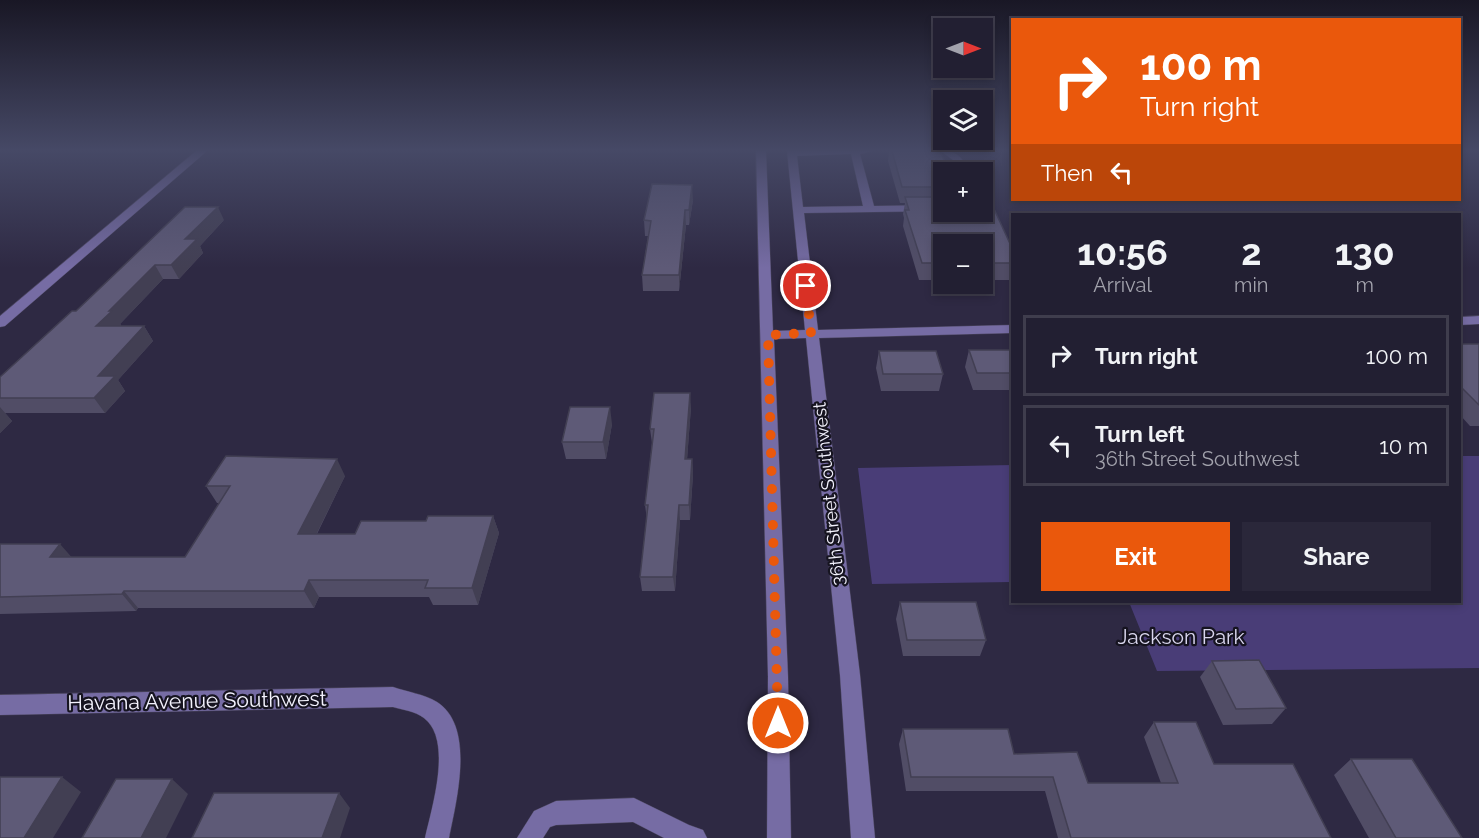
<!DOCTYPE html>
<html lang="en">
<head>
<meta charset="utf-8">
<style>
	:root { --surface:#221f32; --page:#2a273a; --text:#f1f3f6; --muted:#a2a2ac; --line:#3f3d4d; --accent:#ea580c }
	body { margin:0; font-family:Raleway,sans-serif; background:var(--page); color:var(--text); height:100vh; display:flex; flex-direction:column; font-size:22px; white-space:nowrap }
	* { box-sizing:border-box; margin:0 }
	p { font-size:20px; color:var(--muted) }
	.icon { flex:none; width:33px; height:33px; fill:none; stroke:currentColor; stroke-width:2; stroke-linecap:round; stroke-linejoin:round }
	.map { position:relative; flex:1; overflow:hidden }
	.details { position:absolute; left:1011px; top:213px; width:450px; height:390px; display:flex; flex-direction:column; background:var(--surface); border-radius:0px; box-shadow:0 3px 9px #0003,0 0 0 2px var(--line) }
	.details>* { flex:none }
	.guide { position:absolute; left:1011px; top:18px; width:450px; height:183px; border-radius:0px; box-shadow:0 3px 9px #0003,0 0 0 2px var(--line); background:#ea580c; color:#fff; overflow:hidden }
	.needle { width:39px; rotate:90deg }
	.tools { position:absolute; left:933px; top:18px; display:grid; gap:12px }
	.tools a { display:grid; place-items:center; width:60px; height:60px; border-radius:0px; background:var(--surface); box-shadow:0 3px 9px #0003,0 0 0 2px var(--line); font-size:30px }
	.pin { position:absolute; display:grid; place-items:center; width:51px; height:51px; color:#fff; margin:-26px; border:3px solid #fff; border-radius:50%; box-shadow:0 2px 6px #0007 }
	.me { position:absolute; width:66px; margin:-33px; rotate:0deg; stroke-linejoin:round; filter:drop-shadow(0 0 4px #0008) }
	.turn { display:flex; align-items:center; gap:21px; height:126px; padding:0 30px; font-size:27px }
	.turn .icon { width:78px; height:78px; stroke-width:2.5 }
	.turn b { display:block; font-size:42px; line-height:51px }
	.then { display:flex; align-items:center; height:57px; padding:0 30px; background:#0003; gap:12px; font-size:22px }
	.eta { display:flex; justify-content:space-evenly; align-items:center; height:102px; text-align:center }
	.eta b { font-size:36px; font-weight:700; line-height:42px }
	.action { display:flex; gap:12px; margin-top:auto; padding:12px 30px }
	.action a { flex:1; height:69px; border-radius:0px; background:var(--accent); color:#fff; font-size:24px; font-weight:700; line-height:69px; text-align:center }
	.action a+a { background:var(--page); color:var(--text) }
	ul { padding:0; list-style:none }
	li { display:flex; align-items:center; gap:18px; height:81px; margin:0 12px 9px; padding:0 18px; border:3px solid var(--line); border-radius:0px }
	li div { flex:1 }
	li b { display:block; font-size:22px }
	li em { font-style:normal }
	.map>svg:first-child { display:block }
	.green { fill:#493d77 }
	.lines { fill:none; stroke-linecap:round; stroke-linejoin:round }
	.minor-casing { stroke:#4a455d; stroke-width:1 }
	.minor { fill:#766ca4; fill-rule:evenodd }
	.wall { fill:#514d66 }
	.shaded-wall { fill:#423f53 }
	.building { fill:#5e5a77; stroke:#423f53; stroke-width:1.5 }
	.route { stroke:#ea580c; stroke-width:10; stroke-dasharray:0 18 }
	.labels { text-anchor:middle; stroke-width:4.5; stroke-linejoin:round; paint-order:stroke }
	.street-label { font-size:18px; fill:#f3f2fd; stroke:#161420 }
	.near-park-label { font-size:21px; fill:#d9d6ed; stroke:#161420 }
	.near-street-label { font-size:21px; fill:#f3f2fd; stroke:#161420 }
</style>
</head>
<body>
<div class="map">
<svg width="1479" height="838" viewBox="0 0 1479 838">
	<rect width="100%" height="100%" fill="#2e2943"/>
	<path class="green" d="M1460 456H1479V668L1157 671 1129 602H1460Z
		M1012 465V582L872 584 858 468Z"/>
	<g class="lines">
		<defs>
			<path id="minor" d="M196 151H207L5 326 0 327V316Z
				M756 151H766L773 331 805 330 787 151H873L860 154 874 206 944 205V211L804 213 818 330 1012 325V333L819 338 860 675 875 838H851L840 675 806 338 774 339 788 677 791 838H767L768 677ZM851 154 863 206 803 207 797 156Z
				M941 151C958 151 963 158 969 172H959L953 160Z
				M1479 316V324L1460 325V317Z
				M393 687C407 692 424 694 437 702 476 727 456 802 449 838H425C432 807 453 740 424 718 415 711 403 710 393 707L0 715V695Z
				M634 798 689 825 703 830 707 838H664L633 822 556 825 550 827 543 838H517L534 811 556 801Z"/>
		</defs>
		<use href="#minor" class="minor-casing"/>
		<use href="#minor" class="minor"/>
	</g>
	<path class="wall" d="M889 151H940L944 172V212L1012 248V280H982V244H944V280H919L903 226 904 218 903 214 905 203H900L888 161Z
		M693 200 689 225H686L679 291H643L642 275 648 236H645L644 220Z
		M224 220 200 246 203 253 179 279H163L120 324 121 325 120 326H144L153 341 118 380 125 391 105 413H5L12 421 0 433V377L76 311Z
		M1460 344H1479V426H1470L1460 415Z
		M969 350H1012V390H973L965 367Z
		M879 351 943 374 939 391H881L876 368Z
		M691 407 687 459H692L693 474 690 520H680L675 591H642L640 577 647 520 645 505 652 443 650 429Z
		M612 424 606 459H566L562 442Z
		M345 476 317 534H355L426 521 493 516 499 533 478 605H433L429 597H319L314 608H138L136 611 0 614V544L72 557H185L219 503H217L206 486Z
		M900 602 986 640 980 656H903L896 619Z
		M1212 661 1286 708 1272 724 1223 725 1200 677Z
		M1154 722 1214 764 1331 838H1058L1045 791H906L899 744 903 729 1014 754 1088 783H1161L1144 737Z
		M1351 759 1462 838H1369L1334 775Z"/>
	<path class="shaded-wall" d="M692 185 693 200 689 225V210Z
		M218 207 224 220 200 246 203 253 179 279 171 265 185 239Z
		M685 210 686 225 679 291V275Z
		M155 265 163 279 120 324 121 325 105 341 96 326 109 311Z
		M144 326 153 341 118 380 125 391 105 413 94 398 98 376Z
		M690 393 691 407 686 474 685 459Z
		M0 407 12 421 0 433Z
		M610 407 612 424 606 459 603 442Z
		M337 459 345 476 308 551 298 534Z
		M692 459 693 474 690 520 689 505Z
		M679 505 680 520 675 591 673 577Z
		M493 516 499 533 478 605 472 588Z
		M60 544 75 561 50 557Z
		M309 580 319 597 314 608 304 591Z
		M124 591 138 608 136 611 122 594Z
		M62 777 81 792 53 838H24Z
		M172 779 188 794 166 838H141Z
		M339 793 350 808 340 838H322Z"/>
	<path class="building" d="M892 151H940L950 172H944V187H902Z
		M652 184 692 185 689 210H685L679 275H642L651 221 644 220Z
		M905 197H944V212H982V209H994L1012 248V263H982V244H944V263H922L905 210H909Z
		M185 207H218L185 239H197L171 265H155L109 311H112L96 326H144L98 376H115L94 398H0V377L72 311H76Z
		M1460 344H1479V405L1460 386Z
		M969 350H1012V373H977Z
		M879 351H936L943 374H883Z
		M654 393H690L685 459H692L689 505H679L673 577H640L648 505H645L654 429H650Z
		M570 407H610L603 442H562Z
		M226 456 337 459 298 534H355L361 521H426L428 516H493L472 588H425L428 580H309L304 591H124L122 594 0 597V544H60L50 557H185L230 486H206Z
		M900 602H976L986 640H907Z
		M1259 660 1286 708 1236 709 1212 661Z
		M1154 722H1196L1214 764H1293L1331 838H1071L1053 777H911L903 729H1008L1014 754 1077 752 1088 783H1178Z
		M1351 759H1412L1462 838H1396Z
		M0 777H62L24 838H0Z
		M116 779H172L141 838H82Z
		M214 793H339L322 838H192Z"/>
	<linearGradient id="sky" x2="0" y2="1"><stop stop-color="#191725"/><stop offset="0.56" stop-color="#464966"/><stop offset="1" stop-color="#464966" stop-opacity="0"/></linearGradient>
	<rect width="1479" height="268" fill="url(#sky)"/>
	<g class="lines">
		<path class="route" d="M778 723 768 335 811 333 806 286"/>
	</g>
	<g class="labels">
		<g class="street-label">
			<text transform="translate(829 494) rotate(-96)" y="6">36th Street Southwest</text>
		</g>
		<g class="near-park-label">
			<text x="1181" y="644">Jackson Park</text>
		</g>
		<g class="near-street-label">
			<text transform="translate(197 701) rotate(-1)" y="7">Havana Avenue Southwest</text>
		</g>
	</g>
</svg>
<div class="tools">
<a><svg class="needle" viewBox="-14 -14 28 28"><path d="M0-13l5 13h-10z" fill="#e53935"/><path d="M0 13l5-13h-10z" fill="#a2a2ac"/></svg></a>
<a><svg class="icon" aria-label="layers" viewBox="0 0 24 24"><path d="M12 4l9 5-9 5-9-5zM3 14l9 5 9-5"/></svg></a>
<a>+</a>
<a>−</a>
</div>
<div class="pin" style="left:806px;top:286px;background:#d93025"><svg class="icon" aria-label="arrive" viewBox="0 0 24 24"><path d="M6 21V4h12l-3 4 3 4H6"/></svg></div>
<svg class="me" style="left:778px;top:723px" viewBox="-20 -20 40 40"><circle r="17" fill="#ea580c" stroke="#fff" stroke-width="3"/><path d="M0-11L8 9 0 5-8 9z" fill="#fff"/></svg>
<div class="guide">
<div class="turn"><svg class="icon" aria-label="right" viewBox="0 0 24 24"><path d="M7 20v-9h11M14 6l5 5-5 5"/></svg><div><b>100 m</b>Turn right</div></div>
<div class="then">Then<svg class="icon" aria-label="left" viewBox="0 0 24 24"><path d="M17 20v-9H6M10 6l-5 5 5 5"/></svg></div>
</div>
<section class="details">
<div class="eta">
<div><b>10:56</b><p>Arrival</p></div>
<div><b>2</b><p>min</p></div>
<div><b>130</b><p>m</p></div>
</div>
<ul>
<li><svg class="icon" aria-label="right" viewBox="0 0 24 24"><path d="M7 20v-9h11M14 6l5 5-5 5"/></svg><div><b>Turn right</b></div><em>100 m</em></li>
<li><svg class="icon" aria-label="left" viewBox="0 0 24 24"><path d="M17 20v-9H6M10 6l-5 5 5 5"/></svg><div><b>Turn left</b><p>36th Street Southwest</p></div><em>10 m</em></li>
</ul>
<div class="action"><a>Exit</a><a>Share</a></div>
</section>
</div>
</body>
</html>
